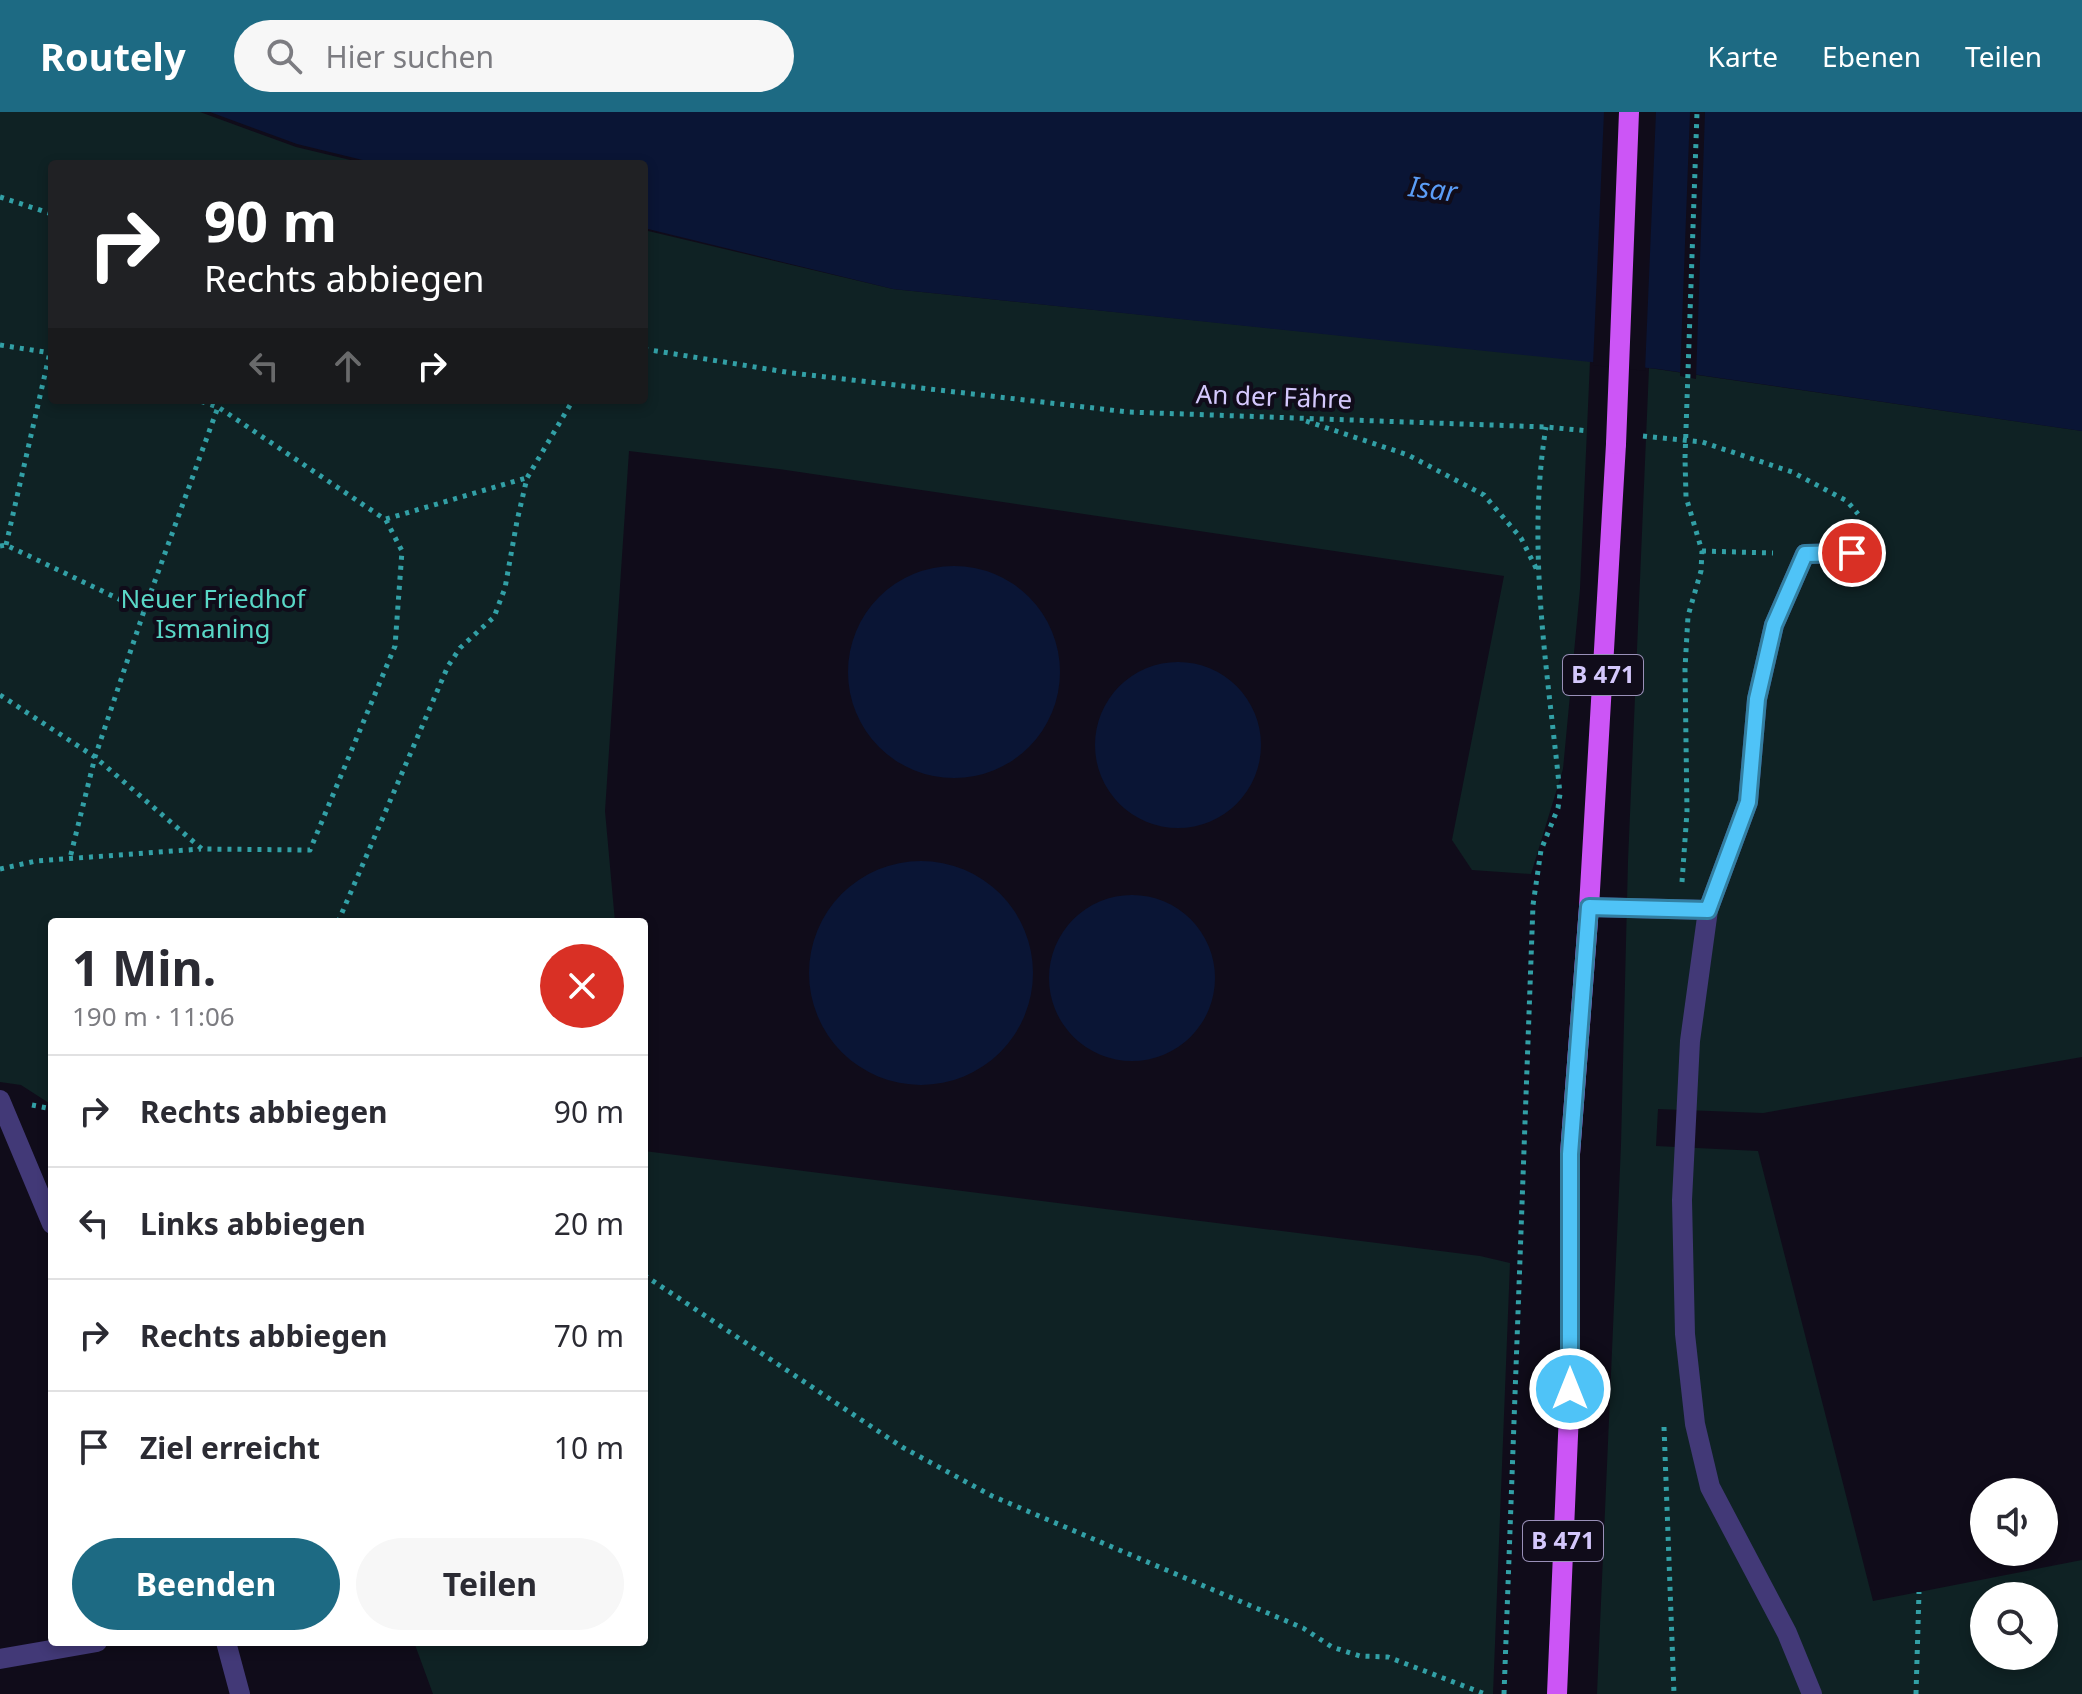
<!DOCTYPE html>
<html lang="de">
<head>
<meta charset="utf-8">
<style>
	:root { --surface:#fff; --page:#f7f7f7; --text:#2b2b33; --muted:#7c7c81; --line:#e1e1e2; --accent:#1d6a83 }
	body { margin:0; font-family:"Noto Sans",sans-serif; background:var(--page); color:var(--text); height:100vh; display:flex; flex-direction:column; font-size:30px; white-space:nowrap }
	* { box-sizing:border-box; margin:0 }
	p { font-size:26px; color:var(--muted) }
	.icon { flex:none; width:44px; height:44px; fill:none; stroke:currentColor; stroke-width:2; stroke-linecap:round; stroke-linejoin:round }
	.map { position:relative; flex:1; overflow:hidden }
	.details { position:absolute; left:48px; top:806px; width:600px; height:728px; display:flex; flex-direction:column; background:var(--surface); border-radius:8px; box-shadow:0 4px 12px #0003 }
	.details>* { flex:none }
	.hud { position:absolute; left:48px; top:48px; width:600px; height:244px; border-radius:8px; box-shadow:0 4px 12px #0003; background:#202124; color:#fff; overflow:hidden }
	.buttons { position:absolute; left:1970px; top:1366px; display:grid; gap:16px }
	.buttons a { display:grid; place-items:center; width:88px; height:88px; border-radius:50%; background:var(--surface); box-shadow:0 4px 12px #0003; font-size:40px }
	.pin { position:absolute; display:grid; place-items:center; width:68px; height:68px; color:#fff; margin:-34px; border:4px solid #fff; border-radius:50%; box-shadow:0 2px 8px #0007 }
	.me { position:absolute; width:88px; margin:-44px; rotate:0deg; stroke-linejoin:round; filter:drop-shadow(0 0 6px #0008) }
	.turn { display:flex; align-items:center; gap:28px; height:168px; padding:0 24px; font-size:36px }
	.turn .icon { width:104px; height:104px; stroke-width:2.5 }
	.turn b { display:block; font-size:56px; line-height:68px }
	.lanes { display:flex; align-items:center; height:76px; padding:0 24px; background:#0003; justify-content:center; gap:40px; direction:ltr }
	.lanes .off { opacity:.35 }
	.round { display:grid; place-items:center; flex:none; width:84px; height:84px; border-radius:42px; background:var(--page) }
	.head { display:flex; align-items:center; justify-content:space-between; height:136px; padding:0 24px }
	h1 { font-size:48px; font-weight:700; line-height:60px }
	.action { display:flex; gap:16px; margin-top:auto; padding:16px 24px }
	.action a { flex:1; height:92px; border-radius:48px; background:var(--accent); color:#fff; font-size:32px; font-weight:700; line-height:92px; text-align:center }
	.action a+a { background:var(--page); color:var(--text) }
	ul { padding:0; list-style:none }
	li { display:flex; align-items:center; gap:24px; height:112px; padding:0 24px; border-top:2px solid var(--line) }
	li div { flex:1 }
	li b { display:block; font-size:30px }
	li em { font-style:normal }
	header { display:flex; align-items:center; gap:48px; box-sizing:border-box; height:112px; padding:0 40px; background:var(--accent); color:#fff }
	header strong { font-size:38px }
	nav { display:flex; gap:44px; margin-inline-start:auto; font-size:28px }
	.search { width:560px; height:72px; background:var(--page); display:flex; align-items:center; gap:20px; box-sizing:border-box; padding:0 28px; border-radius:44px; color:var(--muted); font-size:30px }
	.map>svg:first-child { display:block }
	.green { fill:#0f2224; fill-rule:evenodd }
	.water { fill:#0a1535 }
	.pier { fill:#100c1a }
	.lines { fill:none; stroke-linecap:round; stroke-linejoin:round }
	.path { stroke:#32a0a6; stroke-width:5; stroke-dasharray:4 6; stroke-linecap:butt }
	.minor { stroke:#423977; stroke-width:20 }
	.major { stroke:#cc55f6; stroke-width:20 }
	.path-bridge { stroke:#32a0a6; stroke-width:5; stroke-dasharray:4 6; stroke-linecap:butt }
	.major-bridge { stroke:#cc55f6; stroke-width:20 }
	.route-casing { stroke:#337fa1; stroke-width:20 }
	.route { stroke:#4fc3f7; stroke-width:14 }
	.labels { text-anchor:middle; stroke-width:8; stroke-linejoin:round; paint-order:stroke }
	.shield { fill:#100c1a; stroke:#9990b8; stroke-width:2 }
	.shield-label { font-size:24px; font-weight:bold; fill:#d4c8fc }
	.street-label { font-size:26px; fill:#d4c8fc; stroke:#100c1a }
	.park-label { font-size:26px; fill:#59d7c6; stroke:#100c1a }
	.water-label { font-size:28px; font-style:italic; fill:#5b9df7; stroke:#100c1a }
</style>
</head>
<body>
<header>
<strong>Routely</strong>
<div class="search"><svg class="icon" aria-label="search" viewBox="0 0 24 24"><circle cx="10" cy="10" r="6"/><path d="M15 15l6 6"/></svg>Hier suchen</div>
<nav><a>Karte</a><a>Ebenen</a><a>Teilen</a></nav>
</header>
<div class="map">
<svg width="2082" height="1582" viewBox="0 0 2082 1582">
	<rect width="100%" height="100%" fill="#100c1a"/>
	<path class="green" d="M0 0H200L296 35 367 52H52V288H644V118L893 177 1590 249 1580 477 1563 657 1531 762 1472 758 1452 728 1504 464 779 357 629 339 605 699 615 810H52V993L21 973 0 970Z
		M1649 256 2082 319V945L1763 1001 1658 997 1656 1034 1758 1039 1873 1489 2082 1448V1582H1597L1621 1033 1628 749ZM1984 1484H2044V1544H1984Z
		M644 1039 1480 1144 1510 1151 1493 1582H433L414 1530H644Z"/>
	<path class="water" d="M210 0H2082V319L1658 257 893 177 644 116V52H379L297 32Z
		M848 560a106 106 0 1 1 212 0a106 106 0 1 1-212 0Z
		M1095 633a83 83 0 1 1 166 0a83 83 0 1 1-166 0Z
		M809 861a112 112 0 1 1 224 0a112 112 0 1 1-224 0Z
		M1049 866a83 83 0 1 1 166 0a83 83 0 1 1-166 0Z"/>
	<path class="pier" d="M1604 0H1656L1645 259 1593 253Z
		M1690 0H1705L1696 267 1680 264Z"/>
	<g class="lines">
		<path class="path" d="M0 85 52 102
			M0 233 51 241
			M644 237 792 261 1128 300 1546 315 1589 319
			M1306 309 1408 343 1484 383 1521 426 1537 458
			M1643 324 1702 330 1792 360 1847 389 1858 402
			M386 407 526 366
			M6 433 50 240
			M0 434 6 433 144 499 95 645 70 746
			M1702 439 1773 441
			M144 499 218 295
			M0 583 95 645 202 737 310 738 395 534 402 439 386 408 218 295 197 288
			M0 757 36 749 201 737
			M1682 770 1687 700 1685 557 1688 504 1701 459 1702 439 1686 385 1685 346
			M338 810 448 554 460 536 494 505 505 476 517 409 527 366 573 288
			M32 993 52 997
			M644 1163 902 1335 992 1384 1303 1516 1332 1535 1360 1544 1388 1545 1485 1582
			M1664 1315 1674 1582
			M1504 1582 1533 793 1541 738 1558 696 1560 682C1548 560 1526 436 1546 315
			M1916 1582 1919 1480"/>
		<path class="minor" d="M1589 795 1708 798
			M0 988 52 1112
			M226 1530 240 1582
			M0 1547 97 1530
			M1812 1582 1787 1521 1710 1375 1695 1312 1685 1222 1682 1088 1690 929 1708 798 1748 690 1757 587 1774 513 1805 442 1852 441 1865 429"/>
		<path class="major" d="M1557 1582 1570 1277V1042L1589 795 1616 332"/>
		<path class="path-bridge" d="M1685 346 1697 0"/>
		<path class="major-bridge" d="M1616 332 1629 0"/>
	</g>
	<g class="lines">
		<defs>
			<path id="route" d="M1570 1277V1042L1589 795 1708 798 1748 690 1757 587 1774 513 1805 442 1852 441"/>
		</defs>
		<use href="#route" class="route-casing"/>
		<use href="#route" class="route"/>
	</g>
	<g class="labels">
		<g class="shield">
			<rect x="1563" y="543" width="80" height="40" rx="6"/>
			<rect x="1523" y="1409" width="80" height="40" rx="6"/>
		</g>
		<g class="shield-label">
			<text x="1603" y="571">B 471</text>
			<text x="1563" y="1437">B 471</text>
		</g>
		<g class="street-label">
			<text transform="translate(1274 285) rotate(2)" y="9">An der Fähre</text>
		</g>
		<g class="park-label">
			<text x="213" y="496">Neuer Friedhof<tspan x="213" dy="30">Ismaning</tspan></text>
		</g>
		<g class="water-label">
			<text transform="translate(1433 77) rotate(7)" y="10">Isar</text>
		</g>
	</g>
</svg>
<div class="buttons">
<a><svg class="icon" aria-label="sound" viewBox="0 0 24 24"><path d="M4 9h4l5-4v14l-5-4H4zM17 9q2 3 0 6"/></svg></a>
<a><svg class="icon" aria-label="search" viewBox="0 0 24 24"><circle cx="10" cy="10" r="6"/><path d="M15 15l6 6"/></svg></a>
</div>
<div class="pin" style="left:1852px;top:441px;background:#d93025"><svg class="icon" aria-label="arrive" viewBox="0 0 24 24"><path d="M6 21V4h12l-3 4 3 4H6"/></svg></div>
<svg class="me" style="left:1570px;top:1277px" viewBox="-20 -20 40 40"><circle r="17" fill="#4fc3f7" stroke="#fff" stroke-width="3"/><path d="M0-11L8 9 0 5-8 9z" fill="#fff"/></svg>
<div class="hud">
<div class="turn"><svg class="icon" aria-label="right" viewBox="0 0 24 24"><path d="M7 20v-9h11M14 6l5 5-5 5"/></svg><div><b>90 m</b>Rechts abbiegen</div></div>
<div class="lanes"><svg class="icon off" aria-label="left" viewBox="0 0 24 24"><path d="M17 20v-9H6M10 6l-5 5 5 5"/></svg><svg class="icon off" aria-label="ahead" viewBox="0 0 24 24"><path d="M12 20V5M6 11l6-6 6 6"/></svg><svg class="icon" aria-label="right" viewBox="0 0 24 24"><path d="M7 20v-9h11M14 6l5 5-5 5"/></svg></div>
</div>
<section class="details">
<div class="head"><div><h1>1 Min.</h1><p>190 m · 11:06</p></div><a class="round" style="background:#d93025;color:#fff"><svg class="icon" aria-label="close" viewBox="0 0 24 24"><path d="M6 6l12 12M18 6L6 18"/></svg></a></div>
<ul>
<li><svg class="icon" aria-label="right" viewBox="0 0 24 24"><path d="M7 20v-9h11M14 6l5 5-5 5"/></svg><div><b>Rechts abbiegen</b></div><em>90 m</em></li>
<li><svg class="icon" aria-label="left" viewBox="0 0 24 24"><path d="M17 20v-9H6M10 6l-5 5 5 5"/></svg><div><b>Links abbiegen</b></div><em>20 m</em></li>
<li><svg class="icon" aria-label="right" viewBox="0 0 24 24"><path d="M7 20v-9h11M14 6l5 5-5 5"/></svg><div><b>Rechts abbiegen</b></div><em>70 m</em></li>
<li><svg class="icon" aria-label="arrive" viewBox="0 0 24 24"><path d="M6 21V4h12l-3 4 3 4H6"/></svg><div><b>Ziel erreicht</b></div><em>10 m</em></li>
</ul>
<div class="action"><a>Beenden</a><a>Teilen</a></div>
</section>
</div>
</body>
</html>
